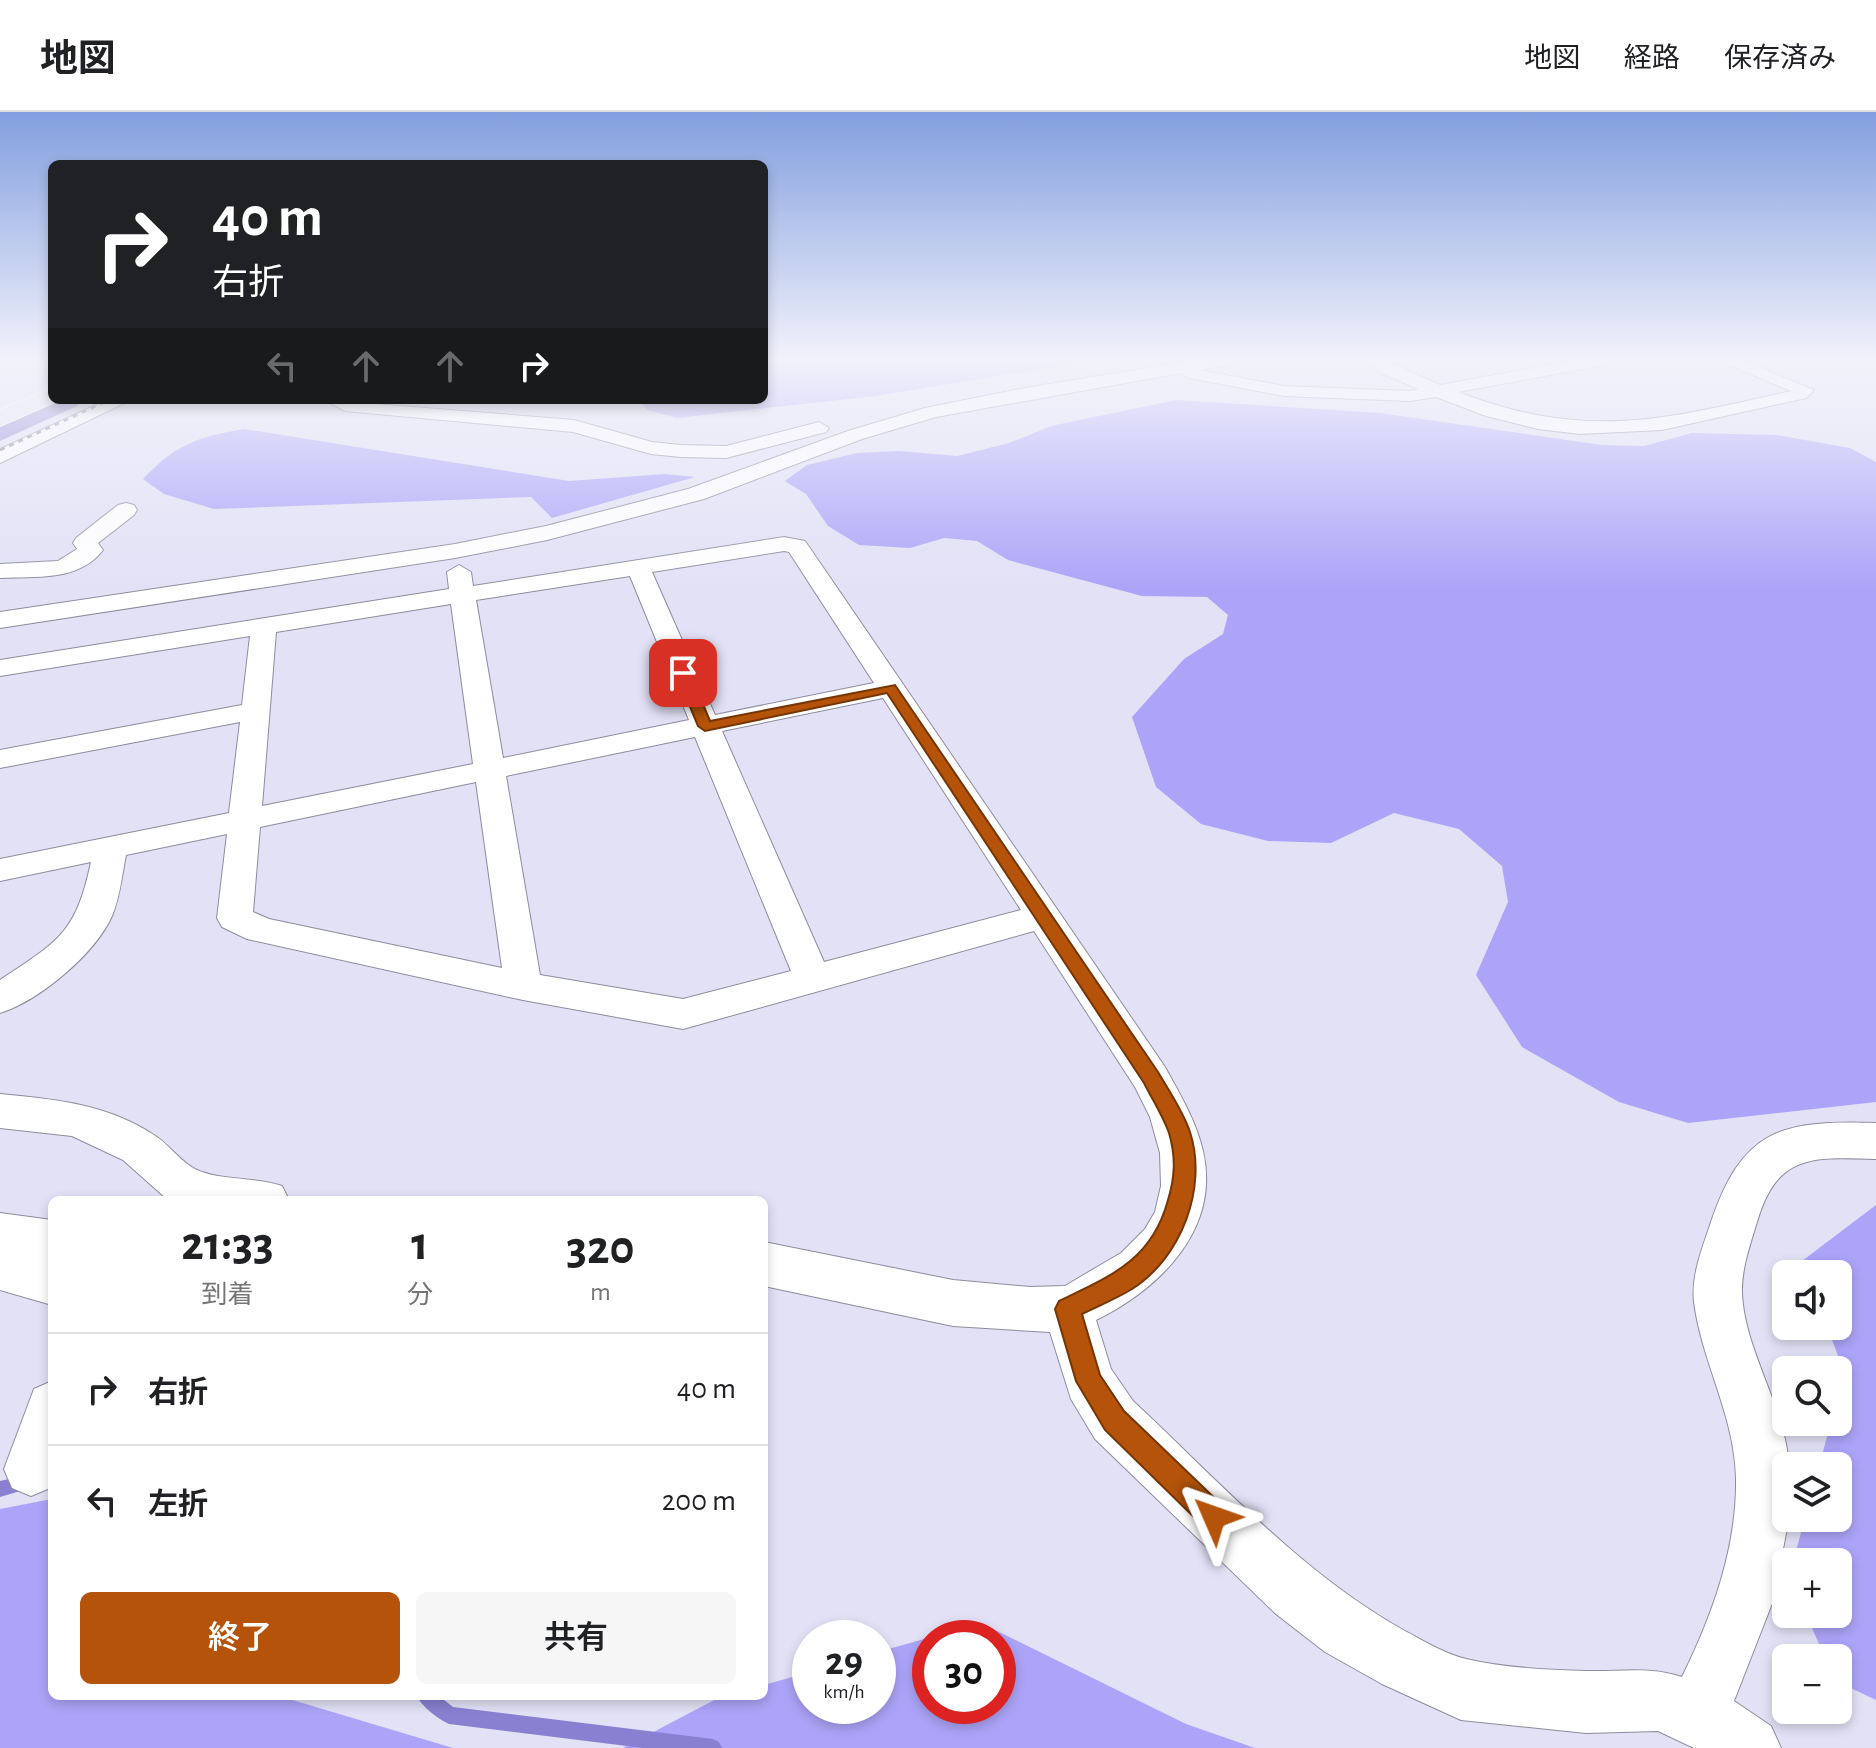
<!DOCTYPE html>
<html lang="ja">
<head>
<meta charset="utf-8">
<style>
	:root { --surface:#fff; --page:#f6f6f6; --text:#202124; --muted:#757577; --line:#e0e0e0; --accent:#b45309 }
	body { margin:0; font-family:"Alegreya Sans","Noto Sans JP",sans-serif; background:var(--page); color:var(--text); height:100vh; display:flex; flex-direction:column; font-size:30px; white-space:nowrap }
	* { box-sizing:border-box; margin:0 }
	p { font-size:26px; color:var(--muted) }
	.icon { flex:none; width:44px; height:44px; fill:none; stroke:currentColor; stroke-width:2; stroke-linecap:round; stroke-linejoin:round }
	.map { position:relative; flex:1; overflow:hidden }
	.sheet { position:absolute; left:48px; top:1084px; width:720px; height:504px; display:flex; flex-direction:column; background:var(--surface); border-radius:12px; box-shadow:0 4px 12px #0003 }
	.sheet>* { flex:none }
	.hud { position:absolute; left:48px; top:48px; width:720px; height:244px; border-radius:12px; box-shadow:0 4px 12px #0003; background:#202124; color:#fff; overflow:hidden }
	.controls { position:absolute; left:1772px; top:1148px; display:grid; gap:16px }
	.controls a { display:grid; place-items:center; width:80px; height:80px; border-radius:12px; background:var(--surface); box-shadow:0 4px 12px #0003; font-size:40px }
	.speed { position:absolute; left:792px; top:1508px; display:flex; gap:16px; font-size:40px; font-weight:700; text-align:center }
	.speed>* { display:grid; place-content:center; width:104px; height:104px; border-radius:50%; background:var(--surface); box-shadow:0 4px 12px #0003; line-height:1 }
	.speed small { font-size:20px; font-weight:400 }
	.speed .limit { border:12px solid #d22; background:#fff; color:#111 }
	.pin { position:absolute; display:grid; place-items:center; width:68px; height:68px; color:#fff; margin:-34px; border-radius:16px; box-shadow:0 4px 12px #0006 }
	.me { position:absolute; width:88px; margin:-44px; rotate:313deg; stroke-linejoin:round; filter:drop-shadow(0 0 6px #0008) }
	.turn { display:flex; align-items:center; gap:28px; height:168px; padding:0 32px; font-size:36px }
	.turn .icon { width:104px; height:104px; stroke-width:2.5 }
	.turn b { display:block; font-size:56px; line-height:68px }
	.lanes { display:flex; align-items:center; height:76px; padding:0 32px; background:#0003; justify-content:center; gap:40px; direction:ltr }
	.lanes .off { opacity:.35 }
	.eta { display:flex; justify-content:space-evenly; align-items:center; height:136px; text-align:center }
	.eta b { font-size:48px; font-weight:600; line-height:56px }
	.cta { display:flex; gap:16px; margin-top:auto; padding:16px 32px }
	.cta a { flex:1; height:92px; border-radius:12px; background:var(--accent); color:#fff; font-size:32px; font-weight:600; line-height:92px; text-align:center }
	.cta a+a { background:var(--page); color:var(--text) }
	ul { padding:0; list-style:none }
	li { display:flex; align-items:center; gap:24px; height:112px; padding:0 32px; border-top:2px solid var(--line) }
	li div { flex:1 }
	li b { display:block; font-size:30px }
	li em { font-style:normal }
	header { display:flex; align-items:center; gap:48px; box-sizing:border-box; height:112px; padding:0 40px; background:var(--surface); border-bottom:2px solid var(--line) }
	header strong { font-size:38px }
	nav { display:flex; gap:44px; margin-inline-start:auto; font-size:28px }
	.map>svg:first-child { display:block }
	.forest { fill:#aca4f8; fill-rule:evenodd }
	.lines { fill:none; stroke-linecap:round; stroke-linejoin:round }
	.stream { fill:#8980d1; fill-rule:evenodd }
	.river { fill:#8980d1; fill-rule:evenodd }
	.minor-casing { stroke:#8d8c9f; stroke-width:2 }
	.major-casing { stroke:#fff; stroke-width:2 }
	.minor { fill:#fff; fill-rule:evenodd }
	.major { fill:#e6e5f5; fill-rule:evenodd }
	.rail { stroke:#82818e; stroke-width:3; stroke-dasharray:5 5; stroke-linecap:butt }
	.route { fill:#b45309; stroke:#753606; stroke-width:2 }
</style>
</head>
<body>
<header>
<strong>地図</strong>
<nav><a>地図</a><a>経路</a><a>保存済み</a></nav>
</header>
<div class="map">
<svg width="1876" height="1636" viewBox="0 0 1876 1636">
	<rect width="100%" height="100%" fill="#e2e1f6"/>
	<path class="forest" d="M764 247H1105L875 284 677 306 647 298 639 288H764Z
		M1176 288 1380 301 1602 333 1644 334 1692 321 1776 323 1850 336 1876 350V990L1688 1011 1619 990 1522 935 1476 863 1508 790 1502 754 1459 717 1394 701 1331 731 1268 729 1201 712 1156 675 1132 605 1184 547 1223 522 1228 503 1207 485 1142 484 1008 448 977 429 944 426 910 436 859 433 828 414 806 382 785 369 807 353 857 341 899 339 957 344 1009 331 1051 314Z
		M244 317 569 369 665 362 695 365 552 406 531 385 214 397 164 382 143 367C176 332 198 325 244 317Z
		M1876 1093V1588L1838 1570V1546H1825L1806 1502H1838V1450H1793L1805 1406H1838V1354H1819L1831 1310H1838V1283L1844 1260 1827 1214H1838V1162H1807L1802 1149Z
		M52 1387V1584H279L453 1636H0V1397Z
		M981 1511 1186 1612 1255 1636H623L718 1586 764 1584V1573L810 1560V1594H878V1540ZM930 1526H998V1594H930Z"/>
	<g class="lines">
		<path class="stream" d="M22 1364 27 1367 30 1372 27 1377 0 1385V1369Z
			M417 1584H439L453 1595 713 1627 719 1630 722 1636H643L449 1612C438 1607 422 1595 417 1584Z"/>
		<path class="river" d="M52 284V288H82L77 294 0 329V308Z"/>
		<defs>
			<path id="minor" d="M1202 247H1241L1239 251 1199 258 1284 274 1410 279 1418 277 1381 261 1363 247H1382L1440 273 1582 247H1618L1610 252 1458 280C1586 329 1662 308 1791 279L1715 247H1739L1814 278 1806 286 1662 318 1580 322 1538 317 1486 304 1436 285 1410 289 1284 284 1189 266 1181 261 936 305 862 327 704 387 547 428 455 446 0 516V500L455 432 546 414 688 377 848 319 925 296 1019 277Z
				M107 288H131L0 351V337Z
				M325 288 574 308 652 330 681 333 726 334 819 310 829 316 826 320 726 346 681 345 651 342 573 320 345 299Z
				M126 391 134 393 137 398 134 403 98 431 103 438C79 470 35 464 0 466V452L58 449 77 437 73 431 76 426 118 393Z
				M784 425 805 429 1165 955C1180 982 1196 1009 1203 1039 1221 1118 1159 1177 1096 1208L1111 1257 1133 1289C1219 1369 1302 1462 1405 1519 1424 1529 1445 1542 1466 1547 1504 1556 1547 1558 1586 1559 1620 1560 1650 1554 1682 1565 1712 1504 1737 1436 1736 1367 1735 1304 1702 1251 1694 1190 1691 1164 1702 1137 1710 1113 1742 1017 1780 1008 1876 1011V1047C1813 1045 1777 1041 1757 1110 1750 1133 1741 1158 1742 1182 1745 1240 1785 1294 1789 1354H1786V1406H1789L1773 1489 1734 1589 1771 1614 1781 1636H1694L1658 1619 1586 1621 1461 1608 1382 1572 1325 1540 1276 1502 1095 1327 1071 1287 1050 1220 953 1214 764 1174V1130L953 1168 1030 1175 1065 1174 1121 1141 1145 1117 1155 1100 1161 1074 1160 1041 1150 1005 1135 975 1034 819 683 917 523 888 247 827 222 815 217 806 227 722 126 743C122 763 120 785 112 804 95 842 39 889 0 901V868C59 829 76 821 91 750L0 769V747L229 701 240 610 0 656V638L242 593 250 524 0 564V548L449 477 447 460 459 453 471 460 473 474ZM784 439 789 440 874 571 715 603 652 460ZM630 464 689 608 503 646 476 488ZM451 492 473 652 262 694 276 520ZM883 586 1021 798 824 850 722 619ZM695 625 791 859 683 887 540 863 506 664ZM476 670 502 856 269 807 253 800 260 715Z
				M0 982C54 987 107 992 154 1023 169 1032 181 1051 197 1058 218 1068 256 1065 282 1074L289 1088H168L123 1048 72 1024 0 1016Z
				M0 1101 52 1108V1193L0 1178Z
				M52 1269V1372L50 1376 31 1384 12 1376 4 1357 34 1277Z"/>
			<path id="major" d="M52 276V288H59L0 314V298Z"/>
		</defs>
		<use href="#minor" class="minor-casing"/>
		<use href="#major" class="major-casing"/>
		<use href="#minor" class="minor"/>
		<use href="#major" class="major"/>
		<path class="rail" d="M0 338 109 288"/>
	</g>
	<linearGradient id="sky" x2="0" y2="1"><stop stop-color="#829fdf"/><stop offset="0.52" stop-color="#f2f2fb"/><stop offset="1" stop-color="#f2f2fb" stop-opacity="0"/></linearGradient>
	<rect width="1876" height="476" fill="url(#sky)"/>
	<path class="route" d="M683 557 690 561 710 609 895 573 1158 960C1169 979 1183 999 1190 1020 1208 1076 1181 1146 1132 1177 1116 1187 1098 1194 1082 1202L1100 1263 1124 1299 1224 1395 1228 1405 1224 1415 1214 1419 1204 1415 1105 1318 1076 1269 1055 1197 1059 1189C1111 1164 1152 1148 1168 1088 1175 1065 1176 1045 1169 1021 1163 1004 1152 987 1144 971L887 581 705 619 698 614 676 561Z"/>
</svg>
<div class="controls">
<a><svg class="icon" aria-label="sound" viewBox="0 0 24 24"><path d="M4 9h4l5-4v14l-5-4H4zM17 9q2 3 0 6"/></svg></a>
<a><svg class="icon" aria-label="search" viewBox="0 0 24 24"><circle cx="10" cy="10" r="6"/><path d="M15 15l6 6"/></svg></a>
<a><svg class="icon" aria-label="layers" viewBox="0 0 24 24"><path d="M12 4l9 5-9 5-9-5zM3 14l9 5 9-5"/></svg></a>
<a>+</a>
<a>−</a>
</div>
<div class="speed"><div>29<small>km/h</small></div><div class="limit">30</div></div>
<div class="pin" style="left:683px;top:561px;background:#d93025"><svg class="icon" aria-label="arrive" viewBox="0 0 24 24"><path d="M6 21V4h12l-3 4 3 4H6"/></svg></div>
<svg class="me" style="left:1214px;top:1405px" viewBox="-20 -20 40 40"><path d="M0-17L14 15 0 8-14 15z" fill="#b45309" stroke="#fff" stroke-width="4"/></svg>
<div class="hud">
<div class="turn"><svg class="icon" aria-label="right" viewBox="0 0 24 24"><path d="M7 20v-9h11M14 6l5 5-5 5"/></svg><div><b>40 m</b>右折</div></div>
<div class="lanes"><svg class="icon off" aria-label="left" viewBox="0 0 24 24"><path d="M17 20v-9H6M10 6l-5 5 5 5"/></svg><svg class="icon off" aria-label="ahead" viewBox="0 0 24 24"><path d="M12 20V5M6 11l6-6 6 6"/></svg><svg class="icon off" aria-label="ahead" viewBox="0 0 24 24"><path d="M12 20V5M6 11l6-6 6 6"/></svg><svg class="icon" aria-label="right" viewBox="0 0 24 24"><path d="M7 20v-9h11M14 6l5 5-5 5"/></svg></div>
</div>
<section class="sheet">
<div class="eta">
<div><b>21:33</b><p>到着</p></div>
<div><b>1</b><p>分</p></div>
<div><b>320</b><p>m</p></div>
</div>
<ul>
<li><svg class="icon" aria-label="right" viewBox="0 0 24 24"><path d="M7 20v-9h11M14 6l5 5-5 5"/></svg><div><b>右折</b></div><em>40 m</em></li>
<li><svg class="icon" aria-label="left" viewBox="0 0 24 24"><path d="M17 20v-9H6M10 6l-5 5 5 5"/></svg><div><b>左折</b></div><em>200 m</em></li>
</ul>
<div class="cta"><a>終了</a><a>共有</a></div>
</section>
</div>
</body>
</html>
